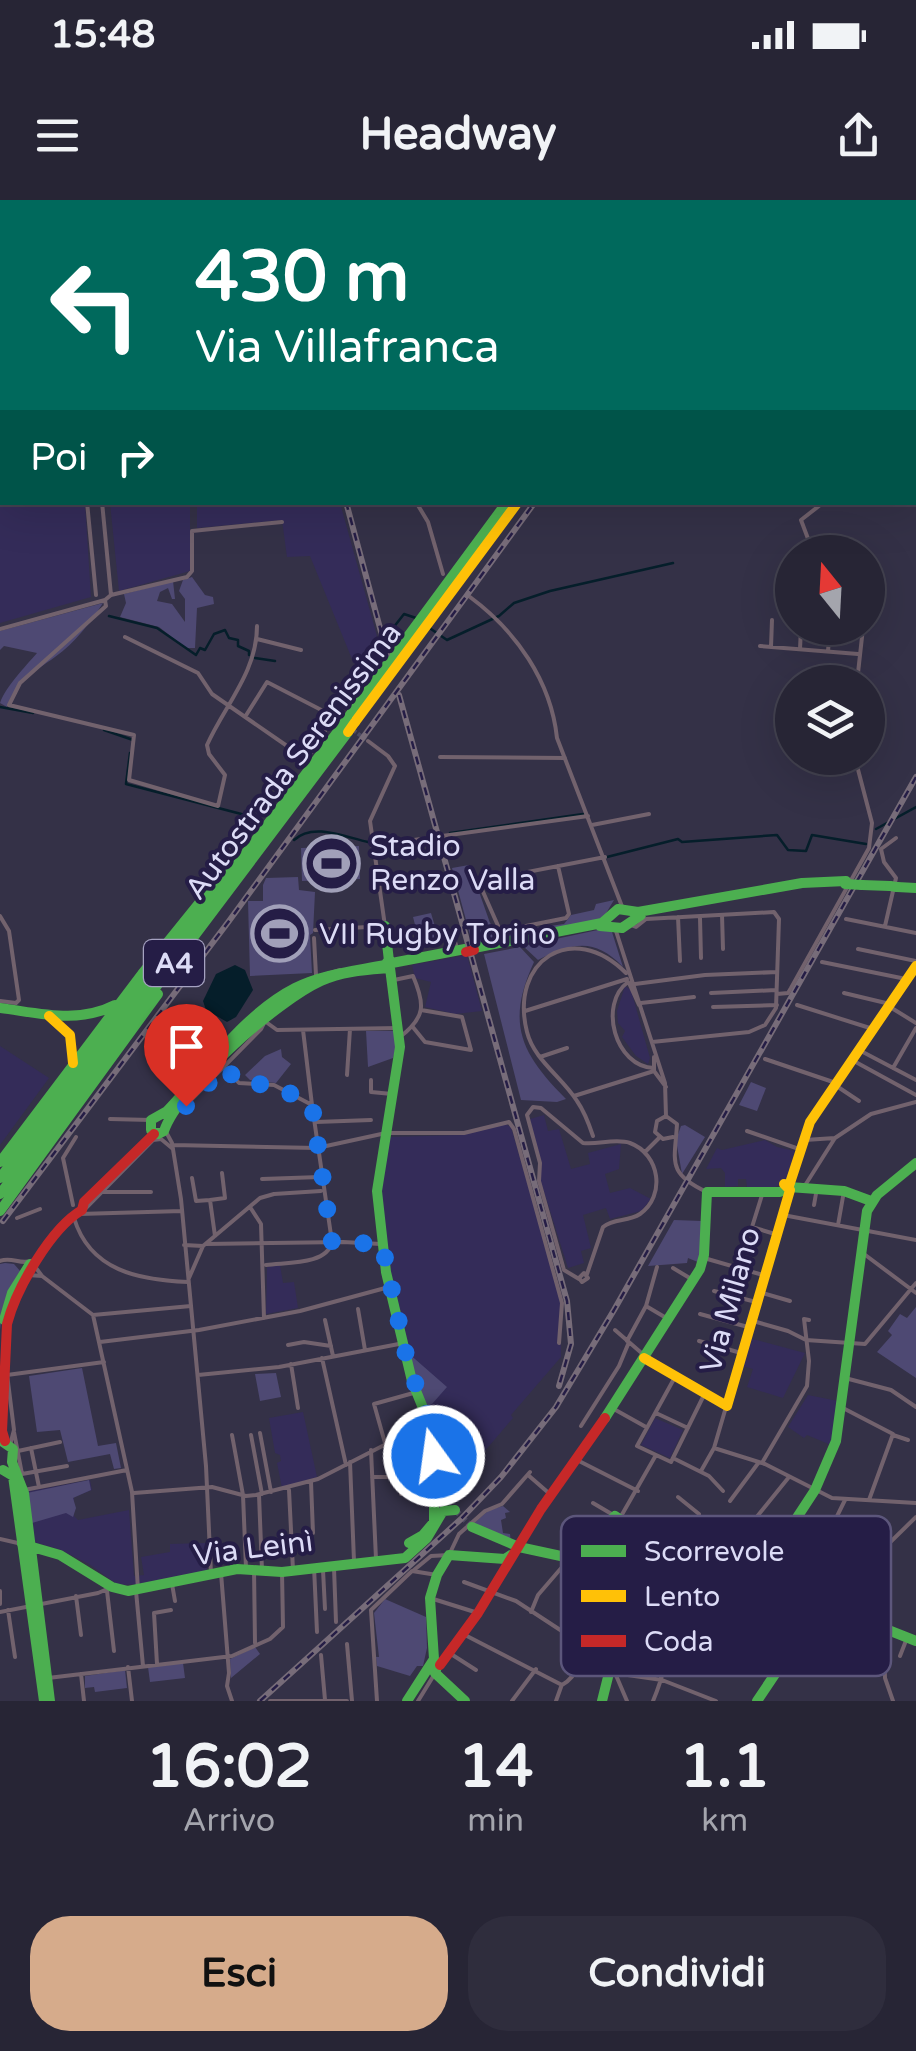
<!DOCTYPE html>
<html lang="it">
<head>
<meta charset="utf-8">
<style>
	:root { --surface:#272535; --page:#2f2d3d; --text:#f1f3f6; --muted:#a4a5ad; --line:#434250; --accent:#d6ab8b }
	body { margin:0; font-family:"Varela Round",sans-serif; background:var(--page); color:var(--text); height:100vh; display:flex; flex-direction:column; font-size:38px; white-space:nowrap }
	* { box-sizing:border-box; margin:0 }
	p { font-size:32px; color:var(--muted) }
	.icon { flex:none; width:55px; height:55px; fill:none; stroke:currentColor; stroke-width:2; stroke-linecap:round; stroke-linejoin:round }
	.map { position:relative; height:1501px; overflow:hidden }
	.sheet { display:flex; flex-direction:column; background:var(--surface); flex:1 }
	.sheet>* { flex:none }
	.hud { position:absolute; left:0px; top:0px; width:918px; height:305px; box-shadow:0 10px 40px #0002,0 0 0 2px var(--line); background:#00695c; color:#fff; overflow:hidden }
	.needle { width:65px; rotate:342deg }
	.buttons { position:absolute; left:775px; top:335px; display:grid; gap:20px }
	.buttons a { display:grid; place-items:center; width:110px; height:110px; border-radius:50%; background:var(--surface); box-shadow:0 10px 40px #0002,0 0 0 2px var(--line); font-size:50px }
	.pin { position:absolute; display:grid; place-items:center; width:85px; height:85px; color:#fff; margin:-102px -42px; border-radius:50% 50% 50% 0; rotate:-45deg; box-shadow:0 0 10px #0007 }
	.pin .icon { rotate:45deg }
	.me { position:absolute; width:110px; margin:-55px; rotate:346deg; stroke-linejoin:round; filter:drop-shadow(0 0 8px #0008) }
	.turn { display:flex; align-items:center; gap:35px; height:210px; padding:0 30px; font-size:45px }
	.turn .icon { width:130px; height:130px; stroke-width:2.5 }
	.turn b { display:block; font-size:70px; line-height:85px }
	.then { display:flex; align-items:center; height:95px; padding:0 30px; background:#0003; gap:20px; font-size:38px }
	.eta { display:flex; justify-content:space-evenly; align-items:center; height:170px; text-align:center }
	.eta b { font-size:60px; font-weight:800; line-height:70px }
	.action { display:flex; gap:20px; margin-top:auto; padding:20px 30px }
	.action a { flex:1; height:115px; border-radius:40px; background:var(--accent); color:#111; font-size:40px; font-weight:800; line-height:115px; text-align:center }
	.action a+a { background:var(--page); color:var(--text) }
	.status { display:flex; justify-content:space-between; align-items:center; height:70px; padding:0 50px; background:var(--surface); direction:ltr }
	.status svg { height:28px; fill:currentColor }
	header { display:flex; justify-content:space-between; align-items:center; height:130px; padding:0 30px; background:var(--surface); font-size:45px; font-weight:800 }
	.map>svg:first-child { display:block }
	.built { fill:#342c59 }
	.green { fill:#4e4973 }
	.water { fill:#051e2a }
	.lines { fill:none; stroke-linecap:round; stroke-linejoin:round }
	.stream { stroke:#051e2a; stroke-width:2.5 }
	.street-tunnel { stroke:#4d4a61; stroke-width:4; stroke-dasharray:4 2; stroke-linecap:butt }
	.secondary-tunnel { stroke:#4d4a61; stroke-width:6; stroke-dasharray:6 3; stroke-linecap:butt }
	.street { stroke:#72626d; stroke-width:4 }
	.fast { stroke:#4caf50; stroke-width:10 }
	.slow { stroke:#ffc107; stroke-width:10 }
	.jam { stroke:#c62828; stroke-width:10 }
	.rail-casing { stroke:#776c79; stroke-width:6 }
	.rail { stroke:#251d46; stroke-width:2.5; stroke-dasharray:8; stroke-linecap:butt }
	.fast-bridge { stroke:#4caf50; stroke-width:10 }
	.slow-bridge { stroke:#ffc107; stroke-width:10 }
	.jam-bridge { stroke:#c62828; stroke-width:10 }
	.route { stroke:#1a73e8; stroke-width:18; stroke-dasharray:0 32.4 }
	.labels { text-anchor:middle; stroke-width:8; stroke-linejoin:round; paint-order:stroke }
	.shield { fill:#251d46; stroke:#a5a2c1; stroke-width:2.5 }
	.shield-label { font-size:28px; font-weight:bold; fill:#dcdbf6 }
	.street-label { font-size:30px; fill:#dcdbf6; stroke:#251d46 }
	.poi-label { font-size:30px; fill:#dcdbf6; stroke:#251d46; text-anchor:start }
	.key { fill:#251d46; stroke:#5c567b; stroke-width:2.5 }
	.key-label { font-size:28px; fill:#dcdbf6 }
</style>
</head>
<body>
<div class="status"><b>15:48</b><svg viewBox="0 0 49 12"><path d="M0 12V9h3v3zM5 12V6h3v6zM10 12V3h3v9zM15 12V0h3v12zM26 1h20v11H26zM47 4h2v5h-2z"/></svg></div>
<header><svg class="icon" aria-label="menu" viewBox="0 0 24 24"><path d="M4 6h16M4 12h16M4 18h16"/></svg>Headway<svg class="icon" aria-label="share" viewBox="0 0 24 24"><path d="M12 15V3M7 8l5-5 5 5M5 13v7h14v-7"/></svg></header>
<div class="map">
<svg width="916" height="1501" viewBox="0 0 916 1501">
	<rect width="100%" height="100%" fill="#343147"/>
	<path class="built" d="M765 0H916L915 136V2Z
		M0 302 85 303 91 397 0 423Z
		M110 303H190V371L119 391Z
		M197 303H340L377 436 354 464 310 356 287 357 282 320 197 328Z
		M467 755 482 811 455 814 425 807 431 782 415 778 412 765Z
		M625 786 631 790 650 858 648 864 636 856 622 837 625 831 618 823 617 811Z
		M0 846 49 878 0 945Z
		M544 915 548 931 559 929 571 969 590 964 588 953 621 944 619 969 605 974 610 993 630 988 651 999 641 1011 610 1019 606 1008 583 1015 591 1048 581 1051 584 1063 568 1068 540 979 541 962 530 919Z
		M505 924 511 927 552 1068 560 1102 561 1157 511 1215 513 1218 466 1273 436 1249 437 1237 407 1152 387 1069 380 988 389 937 463 935Z
		M765 940 777 947 795 951 787 979 776 987H747L746 979H738V986L725 987V973L721 968 706 969 717 948 722 950Z
		M280 1065 283 1083 294 1082 298 1108 266 1114 267 1067Z
		M749 1138 805 1153 783 1198 747 1187 753 1169 741 1166Z
		M808 1195 838 1201 831 1245 807 1235 804 1238 788 1227Z
		M303 1212 317 1277 282 1288 277 1263 281 1261 280 1255 275 1253 269 1218Z
		M655 1218 683 1230 670 1258 641 1245Z
		M90 1280 92 1290 74 1297V1316L78 1320 129 1310 134 1376 144 1375 141 1357 170 1352V1344L205 1343 207 1371 144 1384 118 1385 89 1364 61 1350 34 1342 25 1292Z"/>
	<path class="green" d="M192 377 205 395 213 397 214 404 197 408 195 448H186L159 427 120 417 126 403 124 394 173 381 175 399H172L168 388 160 392 157 401 172 404 185 422V399L179 391 183 380Z
		M103 403C90 423 75 443 55 457 33 473 17 479 7 507L0 503C6 486 25 467 37 453L4 446 0 450V431Z
		M359 646 360 679 302 681 301 648Z
		M469 665V681L477 686 490 723 500 733 564 724 571 715 594 710 596 704 614 700 602 720 473 746 452 668Z
		M298 677 299 690 315 692 313 733 310 735 312 773 250 776 248 701H263V685L266 678Z
		M431 713 439 740 420 744 413 717Z
		M607 728 612 732 623 767C594 737 573 743 538 760L523 746Z
		M520 747 534 762C506 823 520 853 566 899L557 902 521 900 484 754Z
		M366 831H395L397 844 393 858 368 867Z
		M281 849 282 857 291 864 276 883 250 880 245 875 265 856Z
		M751 882 766 888 757 911 739 905Z
		M685 925 705 937 682 974 676 940 681 926Z
		M674 1020 702 1021 700 1063 688 1058 687 1063 648 1066Z
		M5 1063 14 1064 21 1072 2 1114 0 1130V1064Z
		M916 1107V1178L877 1152 892 1135 888 1131 900 1114 907 1118Z
		M407 1152 447 1187 425 1212Z
		M82 1168 98 1246 116 1243 121 1268 114 1269 110 1254 68 1262 60 1230 37 1232 29 1176Z
		M276 1173 281 1197 260 1201 255 1174Z
		M89 1280 91 1290 73 1298 76 1308 73 1317 66 1313 32 1323 27 1293Z
		M503 1306 510 1312 505 1313 506 1318 501 1320 503 1333 510 1334 511 1343 481 1330 473 1324 489 1310Z
		M385 1399 426 1417 427 1448 423 1466H417L410 1476 377 1466 376 1457H379L374 1413Z
		M255 1447 260 1454 231 1478 230 1459Z
		M183 1463 185 1478 150 1482 148 1467Z
		M125 1470 127 1488 95 1492 94 1487 85 1488V1476Z"/>
	<path class="water" d="M235 765 245 770 253 790 236 817 227 822 206 810 203 801 216 774Z"/>
	<g class="lines">
		<path class="stream" d="M396 0 398 2
			M257 2 261 0
			M0 127 2 126
			M0 164 2 168
			M0 184 2 183
			M109 416 157 428 196 455 200 448 205 450 214 434 225 430 229 438 238 440V446L249 451V455
			M431 429 447 440 499 416 514 403 550 391 673 363
			M255 458 275 461
			M0 507 33 513
			M331 508 379 440 386 437 404 414 416 418
			M104 530 133 540
			M130 553 126 584 249 616
			M876 629 916 607
			M450 633 583 614
			M294 640C313 622 345 637 368 642
			M607 657 678 639 682 642 777 635 788 650 806 651 812 635 866 644"/>
		<path class="street-tunnel" d="M353 530 368 541"/>
		<path class="secondary-tunnel" d="M455 1310 471 1326"/>
		<path class="street" d="M194 0 197 2
			M325 2V0
			M915 207H916
			M0 294H2
			M87 302 96 395
			M102 302 111 395
			M416 302 428 322 443 374
			M813 352 801 320 824 302
			M470 397C516 431 551 481 557 538L623 709
			M105 400 106 406 20 483 9 505 134 535 129 580 218 606 225 575 209 554 207 545C225 505 257 472 257 426
			M0 429 105 400 111 395 187 377 192 371V331L282 322
			M125 437 198 473 212 494 303 557H308L334 517
			M257 439 301 450
			M760 446 858 454
			M771 447 772 420
			M800 449 801 428
			M828 451 830 428
			M857 482 863 428
			M245 517 267 482 333 516
			M440 557 565 558
			M592 625 649 614
			M442 636 588 616
			M372 646 435 637
			M558 666 569 714 566 718 506 730 499 728 480 685 486 680 605 657
			M722 715 723 749
			M0 716 9 731 19 800 16 803 0 801
			M678 717 680 761
			M700 718 701 758
			M846 719 916 733
			M628 724 636 727 646 719 774 712 779 719 776 808 765 825 749 832 652 842
			M885 726 896 678 884 662 881 649 896 638
			M615 728 665 883 666 916 657 921 655 932 663 939 673 937
			M315 730 385 726 370 621 395 566 388 556 368 541
			M452 733 457 748 452 749
			M314 738 316 775
			M858 749 916 761
			M822 762 906 779
			M311 779 340 770
			M394 780 413 776C425 804 426 817 400 837
			M628 782C598 804 615 867 654 868
			M629 783 639 805
			M635 784 705 775 777 772
			M711 793 776 790
			M844 793 890 804
			M777 794 788 793 791 788 869 648 872 623 855 558
			M641 803 694 797
			M797 805 873 829
			M713 807 777 805
			M890 807 916 823
			M525 811 627 779
			M266 822 277 830 399 828
			M412 826 425 842 471 850 462 817 421 810
			M303 830 312 905
			M859 850 916 880
			M540 857 567 848
			M654 857V871L666 887
			M765 859 836 883
			M852 860 916 895
			M224 867 239 883 274 885 312 905 332 1042
			M893 868 916 828
			M347 875 350 829
			M371 880V892L392 894
			M835 885 859 901
			M574 896 654 871
			M179 905H186L261 829 266 819
			M666 916 677 924C675 961 666 973 707 992
			M110 919 151 920
			M316 922 371 920
			M165 930 172 943 181 999 206 1266 211 1374
			M747 931 799 949
			M593 936C589 924 584 911 577 901 562 877 534 860 527 832 509 761 572 719 626 773
			M805 940 835 938 871 914 916 902
			M173 945 317 948 386 933H464L509 922 514 929 562 1103 559 1143
			M645 952 659 938
			M192 978 196 1001 210 1000
			M262 979 320 977
			M804 987 835 938
			M104 992H151
			M762 995 752 1027 775 1034
			M73 1005 63 958 76 937
			M814 1005 817 988
			M250 1007 261 1024 264 1118
			M82 1012 153 940 161 939 173 949
			M79 1014 182 1011
			M783 1015 916 1040
			M17 1018 40 1009
			M74 1018C90 1071 139 1080 188 1082
			M838 1025 844 991
			M215 1036 210 1000 225 998 222 973
			M206 1044 343 1042 381 1044
			M184 1045 203 1046
			M864 1054 916 1093
			M704 1058 763 1075
			M0 1061C12 1056 21 1066 34 1060
			M266 1065C287 1062 327 1065 332 1042
			M657 1067 646 1106 668 1119
			M673 1068 693 1080
			M584 1073 588 1078 582 1082 579 1078Z
			M28 1075 42 1076 36 1068
			M42 1076 93 1115 132 1292 138 1390
			M189 1078 203 1046 260 998 274 994 321 991
			M579 1079 564 1070 539 981 540 963 527 915 533 907 541 908 583 943C598 945 615 938 630 943 660 954 666 996 640 1014 628 1022 614 1018 603 1027L587 1074
			M714 1091 756 1102
			M759 1092 790 1101
			M358 1109 365 1150
			M700 1114 748 1127
			M93 1115 191 1106
			M325 1120 333 1156
			M753 1121 788 1131 806 1140 865 1144 916 1083
			M615 1130 645 1156
			M627 1141 646 1106
			M699 1141 741 1153
			M100 1142 199 1130 300 1111 389 1087
			M288 1145 304 1142 331 1146
			M322 1158 346 1265
			M291 1164 298 1208
			M7 1174 14 1230 10 1245
			M7 1175 104 1162
			M198 1175 279 1167 404 1143
			M675 1177 637 1246 671 1262 704 1195
			M845 1178 891 1190 916 1207
			M841 1207 893 1234 869 1300
			M612 1208 646 1227
			M656 1213 688 1228
			M581 1226 619 1166 629 1142
			M14 1232 22 1274 67 1266
			M260 1233 271 1292
			M232 1235 243 1295 246 1368
			M251 1235 262 1294
			M893 1235 908 1240
			M400 1238 401 1277
			M385 1243 374 1204 417 1192
			M31 1248 39 1287
			M714 1248 765 1264 832 1298 916 1303
			M371 1250 376 1359
			M18 1251 60 1242
			M673 1258 709 1276 723 1291
			M577 1260 638 1291
			M350 1262 354 1361
			M762 1263 807 1186 809 1161 804 1119 809 1120
			M701 1271 714 1248 726 1207
			M528 1275 551 1295
			M372 1277H401V1294
			M311 1282 313 1333
			M17 1285 19 1290H24L127 1270
			M289 1290 293 1370
			M134 1293 212 1287 246 1296 256 1295 318 1279 398 1238 434 1240
			M259 1295 262 1370
			M678 1297 699 1314
			M730 1301 759 1262
			M593 1303 615 1316
			M620 1318 656 1255
			M0 1339 22 1344
			M710 1353 731 1372 735 1383
			M815 1361 845 1300
			M819 1366 852 1380
			M314 1367 317 1432
			M334 1368 336 1422
			M254 1369 255 1443
			M323 1370 325 1409
			M414 1370 431 1356 449 1355 459 1334 485 1311 502 1304 530 1272
			M221 1373 229 1473 227 1486 232 1501
			M762 1375 734 1345 789 1277
			M675 1381 683 1376 688 1367
			M464 1382 516 1401 574 1439 597 1438 620 1429
			M172 1384 175 1401
			M719 1387 722 1409
			M0 1391V1404
			M107 1391 114 1451
			M136 1391 143 1466
			M76 1396 81 1435
			M430 1398 478 1413
			M688 1399 709 1389 736 1384 792 1363 819 1361 843 1367 872 1360 916 1317
			M8 1410 15 1457
			M731 1410V1440H742
			M817 1411 819 1361
			M0 1412 98 1393 112 1387
			M531 1412 538 1395 569 1359
			M880 1429 877 1445 884 1451 885 1478 893 1501
			M463 1434 562 1485C578 1476 584 1456 579 1439
			M347 1444 352 1501
			M767 1452 769 1411
			M451 1454 476 1470
			M321 1455 325 1500
			M900 1456 907 1438
			M579 1463 607 1472 662 1480 716 1501
			M157 1464 154 1413 171 1410
			M128 1467 132 1501
			M837 1469 860 1419
			M615 1473 627 1501
			M81 1474 84 1501
			M48 1478 232 1456 270 1439 283 1427 282 1372
			M270 1501H347
			M377 1501 371 1410 412 1371 437 1375
			M418 1501 434 1475
			M512 1501 536 1469
			M556 1501 561 1487
			M653 1501C663 1477 668 1461 661 1436L695 1420 697 1415"/>
		<path class="fast" d="M730 2 732 0
			M741 2 743 0
			M915 215 916 216
			M347 519 507 302
			M862 685 890 686
			M897 687 916 688
			M385 726 389 761
			M600 726 622 728 641 715
			M474 748 602 723 618 709 638 712 802 683 846 681
			M390 768C366 770 343 771 321 781 277 801 179 887 164 931L158 934 151 930V920L167 911C206 870 244 814 295 788 323 774 355 771 385 765L388 761 392 763 465 749
			M390 768 400 847 377 991 386 1072 412 1181 434 1235V1322L423 1335 409 1343
			M0 808C39 813 78 824 115 805
			M0 962 142 774 226 670
			M0 978 342 526
			M789 987 844 991 871 1001
			M0 994 348 532
			M0 1011 158 794
			M4 1120 12 1093 30 1064
			M605 1218 700 1069 704 1055 707 992H780
			M0 1240 13 1249 12 1262 24 1293 50 1501
			M3 1270 13 1276 44 1501
			M472 1327 519 1347 570 1358 615 1316 639 1332 652 1357 684 1399
			M22 1344 60 1355 112 1387 128 1391 237 1369 282 1372 405 1358 427 1338 443 1311 455 1310
			M624 1436 684 1405 685 1398 688 1403 705 1408 840 1411 916 1441
			M438 1463 435 1473 465 1501
			M407 1501 434 1459 430 1398 437 1375 449 1355 505 1359 511 1355
			M602 1501 612 1461 624 1436 620 1429 625 1427 628 1433
			M757 1501 796 1443 798 1410 779 1345 815 1290 836 1241 867 1011 877 995 916 963"/>
		<path class="slow" d="M0 225 2 222
			M355 522 518 302
			M49 816 70 835 73 863
			M789 986 810 922 916 766
			M644 1158 727 1206 790 990 784 984"/>
		<path class="jam" d="M5 1241 2 1231 7 1124C16 1089 51 1028 82 1010L84 1002 154 934
			M440 1465 478 1413 541 1309 605 1218"/>
		<defs>
			<path id="rail" d="M263 0 264 2
				M755 2 756 0
				M346 302 387 454
				M399 495 567 1101 571 1144 559 1186
				M3 1021 229 721 535 302
				M260 1501 461 1319 501 1277 556 1207 614 1110 916 577"/>
		</defs>
		<use href="#rail" class="rail-casing"/>
		<use href="#rail" class="rail"/>
		<path class="fast-bridge" d="M342 526 347 519
			M845 684 862 685
			M890 686 897 687"/>
		<path class="slow-bridge" d="M348 532 355 522"/>
		<path class="jam-bridge" d="M466 752 474 750"/>
	</g>
	<g class="lines">
		<path class="route" d="M186 906 224 867 240 883 274 885 312 905 332 1042 382 1044 408 1164 434 1233V1256"/>
	</g>
	<defs>
		<symbol id="stadium-ring" viewBox="-11 -11 22 22"><circle r="9.5" fill="#251d46" stroke="#a1a0b9" stroke-width="1.5"/><path d="M0-5a6.5 5 0 1 0 0 10a6.5 5 0 1 0 0-10ZM-3.5-1.8h7v3.6h-7Z" fill="#a1a0b9"/></symbol>
	</defs>
	<g fill-rule="evenodd">
		<use href="#stadium-ring" x="300" y="632" width="63" height="63"/>
		<use href="#stadium-ring" x="248" y="702" width="63" height="63"/>
	</g>
	<g class="labels">
		<rect class="shield" x="144" y="740" width="60" height="46" rx="8"/>
		<g class="shield-label">
			<text x="174" y="773">A4</text>
		</g>
		<g class="street-label">
			<text transform="translate(293 561) rotate(-53)" y="10">Autostrada Serenissima</text>
			<text transform="translate(730 1100) rotate(-74)" y="10">Via Milano</text>
			<text transform="translate(253 1348) rotate(-7)" y="10">Via Leinì</text>
		</g>
		<g class="poi-label">
			<text x="370" y="656">Stadio<tspan x="370" dy="34">Renzo Valla</tspan></text>
			<text x="319" y="744">VII Rugby Torino</text>
		</g>
	</g>
	<rect x="561" y="1316" width="330" height="160" rx="15" class="key"/>
	<rect x="581" y="1345" width="45" height="12" fill="#4caf50"/>
	<rect x="581" y="1390" width="45" height="12" fill="#ffc107"/>
	<rect x="581" y="1435" width="45" height="12" fill="#c62828"/>
	<g class="key-label">
		<text x="644" y="1361">Scorrevole</text>
		<text x="644" y="1406">Lento</text>
		<text x="644" y="1451">Coda</text>
	</g>
</svg>
<div class="buttons">
<a><svg class="needle" viewBox="-14 -14 28 28"><path d="M0-13l5 13h-10z" fill="#e53935"/><path d="M0 13l5-13h-10z" fill="#a4a5ad"/></svg></a>
<a><svg class="icon" aria-label="layers" viewBox="0 0 24 24"><path d="M12 4l9 5-9 5-9-5zM3 14l9 5 9-5"/></svg></a>
</div>
<div class="pin" style="left:186px;top:906px;background:#d93025"><svg class="icon" aria-label="arrive" viewBox="0 0 24 24"><path d="M6 21V4h12l-3 4 3 4H6"/></svg></div>
<svg class="me" style="left:434px;top:1256px" viewBox="-20 -20 40 40"><circle r="17" fill="#1a73e8" stroke="#fff" stroke-width="3"/><path d="M0-11L8 9 0 5-8 9z" fill="#fff"/></svg>
<div class="hud">
<div class="turn"><svg class="icon" aria-label="left" viewBox="0 0 24 24"><path d="M17 20v-9H6M10 6l-5 5 5 5"/></svg><div><b>430 m</b>Via Villafranca</div></div>
<div class="then">Poi<svg class="icon" aria-label="right" viewBox="0 0 24 24"><path d="M7 20v-9h11M14 6l5 5-5 5"/></svg></div>
</div>
</div>
<section class="sheet">
<div class="eta">
<div><b>16:02</b><p>Arrivo</p></div>
<div><b>14</b><p>min</p></div>
<div><b>1.1</b><p>km</p></div>
</div>
<div class="action"><a>Esci</a><a>Condividi</a></div>
</section>
</body>
</html>
